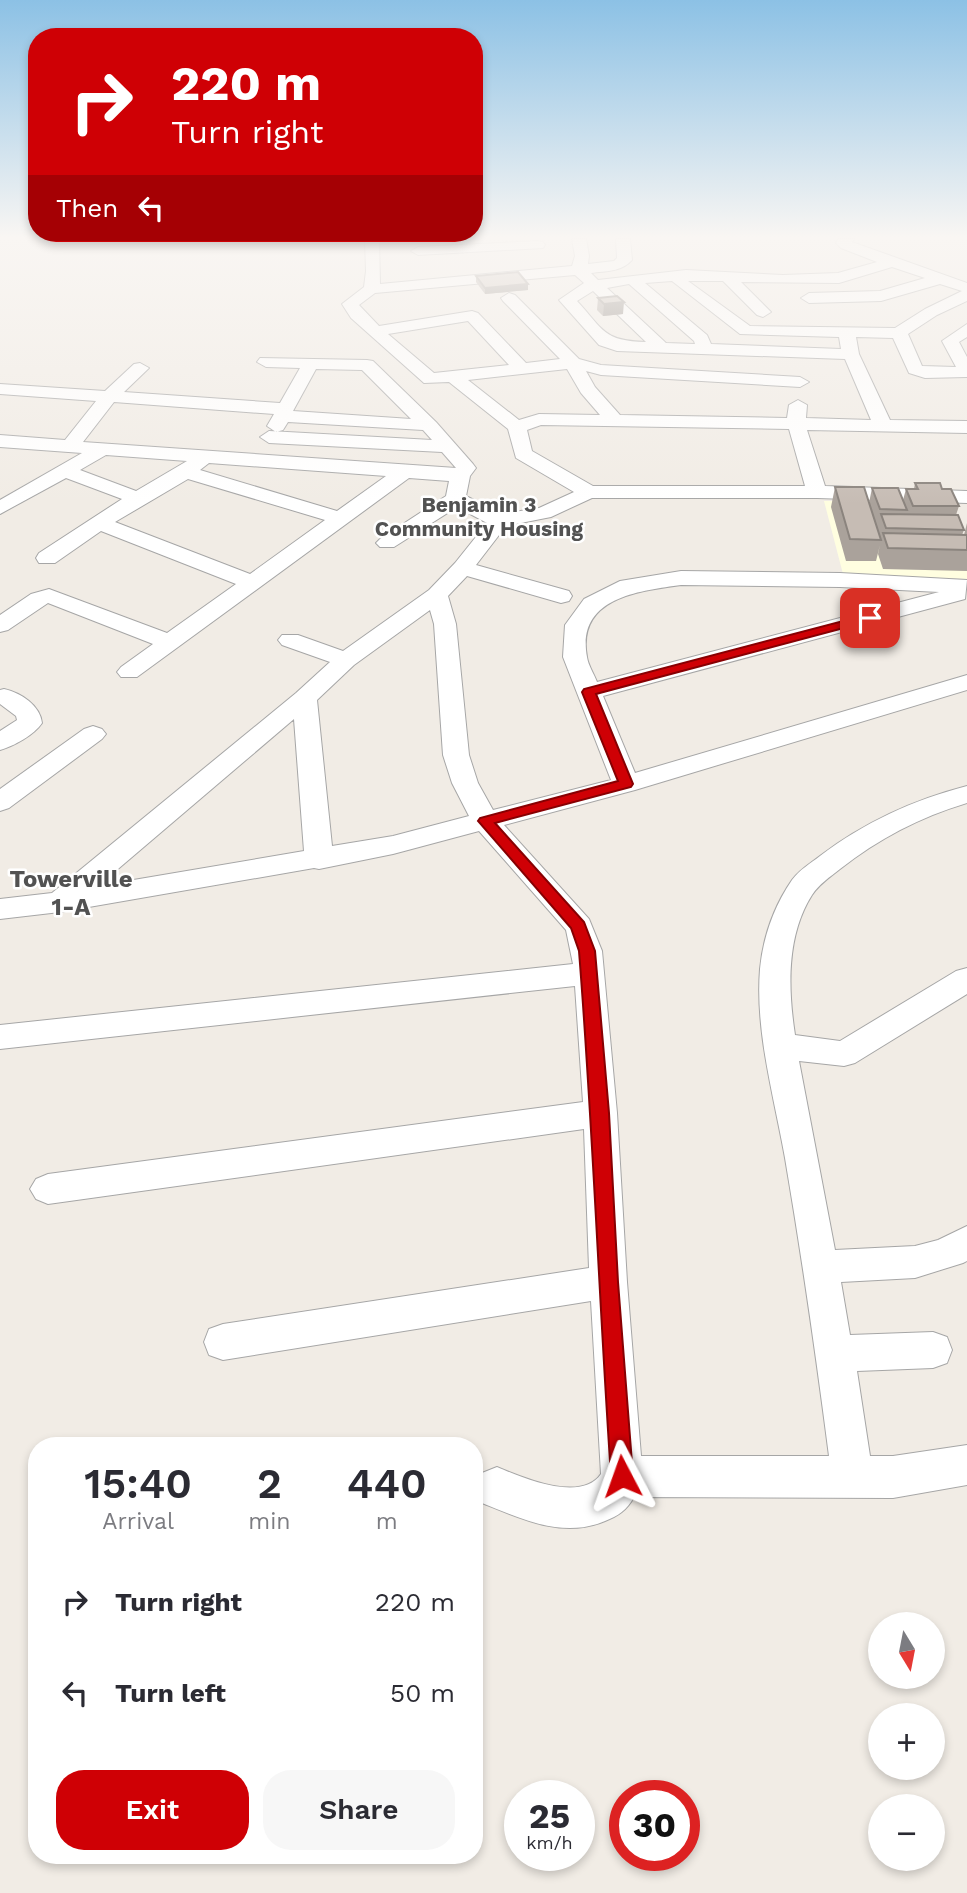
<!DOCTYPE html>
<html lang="en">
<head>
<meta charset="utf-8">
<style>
	:root { --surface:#fff; --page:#f7f7f7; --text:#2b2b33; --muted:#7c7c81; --accent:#cf0005 }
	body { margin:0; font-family:"Work Sans",sans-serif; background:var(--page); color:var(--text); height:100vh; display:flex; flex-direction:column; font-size:26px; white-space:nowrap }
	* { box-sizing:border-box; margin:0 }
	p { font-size:23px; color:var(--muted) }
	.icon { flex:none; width:38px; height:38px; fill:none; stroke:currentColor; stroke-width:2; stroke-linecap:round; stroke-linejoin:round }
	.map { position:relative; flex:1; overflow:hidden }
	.sheet { position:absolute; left:28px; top:1437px; width:455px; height:427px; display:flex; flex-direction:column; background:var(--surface); border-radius:28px; box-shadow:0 4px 10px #0003 }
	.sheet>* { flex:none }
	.guide { position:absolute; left:28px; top:28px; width:455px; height:214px; border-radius:28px; box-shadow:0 4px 10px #0003; background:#cf0005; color:#fff; overflow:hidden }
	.needle { width:46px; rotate:170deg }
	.tools { position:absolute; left:868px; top:1612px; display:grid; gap:14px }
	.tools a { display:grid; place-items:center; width:77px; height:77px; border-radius:50%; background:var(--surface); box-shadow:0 4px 10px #0003; font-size:35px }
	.speed { position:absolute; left:504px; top:1780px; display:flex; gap:14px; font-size:35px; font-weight:700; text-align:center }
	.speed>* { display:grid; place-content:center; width:91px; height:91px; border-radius:50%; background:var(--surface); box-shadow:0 4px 10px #0003; line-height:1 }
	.speed small { font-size:18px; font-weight:400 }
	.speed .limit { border:10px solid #d22; background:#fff; color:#111 }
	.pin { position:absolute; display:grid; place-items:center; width:60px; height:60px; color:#fff; margin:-30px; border-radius:14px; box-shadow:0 4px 10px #0006 }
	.me { position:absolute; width:77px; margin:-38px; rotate:356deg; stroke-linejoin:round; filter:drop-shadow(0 0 5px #0008) }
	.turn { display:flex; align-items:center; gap:24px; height:147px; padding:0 28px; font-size:32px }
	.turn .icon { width:91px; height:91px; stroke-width:2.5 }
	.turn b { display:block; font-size:49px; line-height:60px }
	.then { display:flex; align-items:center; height:66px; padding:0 28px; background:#0003; gap:14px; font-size:26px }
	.eta { display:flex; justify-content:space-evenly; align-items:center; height:119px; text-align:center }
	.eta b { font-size:42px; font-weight:600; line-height:49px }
	.action { display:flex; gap:14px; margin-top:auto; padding:14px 28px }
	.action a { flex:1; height:80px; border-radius:28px; background:var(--accent); color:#fff; font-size:28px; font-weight:600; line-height:80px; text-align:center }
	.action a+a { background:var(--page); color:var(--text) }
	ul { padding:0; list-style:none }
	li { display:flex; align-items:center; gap:21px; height:91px; padding:0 28px }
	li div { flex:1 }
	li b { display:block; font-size:26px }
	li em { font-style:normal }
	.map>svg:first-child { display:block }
	.education { fill:#fffee0 }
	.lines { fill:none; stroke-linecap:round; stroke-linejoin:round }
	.minor-casing { stroke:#a6a6a6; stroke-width:2 }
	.minor { fill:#fff; fill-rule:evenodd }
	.wall { fill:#aaa29b }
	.shaded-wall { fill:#8b847e }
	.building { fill:#c6bcb4; stroke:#8b847e; stroke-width:2 }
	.route { fill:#cf0005; stroke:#870003; stroke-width:2 }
	.labels { text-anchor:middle; stroke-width:5; stroke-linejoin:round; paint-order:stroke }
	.far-neighbourhood-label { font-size:21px; font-weight:bold; fill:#525252; stroke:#fff }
	.neighbourhood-label { font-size:24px; font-weight:bold; fill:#525252; stroke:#fff }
</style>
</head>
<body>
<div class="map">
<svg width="967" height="1893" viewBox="0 0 967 1893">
	<rect width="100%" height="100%" fill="#f1ece5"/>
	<path class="education" d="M824 501 947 502 958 534H967V579L843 574Z"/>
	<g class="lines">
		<defs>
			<path id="minor" d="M365 239H379L380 284 572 266 575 256 572 239H586L589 256 588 264 614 261 617 258 616 239H630L632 260C621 272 606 271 591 273L598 280 686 270 783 275 838 273 877 262 841 248 836 243 839 239H854L852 242 967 283V301L937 315 908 334 922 366 956 367 942 341 967 324V337L959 342 967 357V377L925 378 909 373 893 338 856 337 859 354 890 420 967 421V433L807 430 825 486 967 491V503L817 498H592L551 517 506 526 476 565 569 591 572 596 569 601 561 603 467 576 448 596 456 624 469 755 478 783 493 810 611 780 563 657 565 625 584 599 620 581 681 571 840 573 967 580 965 599 603 696 635 773 967 675V690L635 790 504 825 589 919 602 951 617 1113 627 1282 641 1456H829C816 1356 802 1257 785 1158 774 1096 755 1032 760 969 763 938 774 906 792 880 799 870 811 863 820 856 865 822 913 800 967 786V803C920 817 878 839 840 869 830 877 819 884 812 895 786 936 788 989 795 1035L840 1041 956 971 967 968V994L855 1063 844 1066 799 1061 835 1250 915 1246 938 1240 967 1226V1261L963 1263 915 1278 841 1282 850 1335 933 1332 947 1337 952 1350 947 1363 933 1368 857 1371 870 1456H893L967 1445V1485L893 1498 634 1497C627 1510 618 1516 605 1521 563 1539 522 1519 482 1503L476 1488 482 1473 497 1467C523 1478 581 1503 601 1474L591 1301 223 1360 209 1355 204 1342 209 1329 223 1324 589 1268 584 1129 48 1204 36 1199 30 1189 36 1179 48 1174 583 1102 575 986 0 1049V1025L573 964 566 930 479 831 393 854 319 869 314 868 60 912 0 919V899L52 893 296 693 330 662 282 645 278 640 282 635H298L343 651 429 590 455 563 487 523 457 507 394 547H380L376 543 380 539 446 496 449 481 409 478 137 677H121L117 672 121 667 153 644 48 603 8 630 0 632V615L31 594 49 589 167 633 236 584 101 531 55 563H39L36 558 39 553 122 499 66 478 0 514V500L82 453 0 447V435L65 440 96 401 0 394V384L105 391 134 364 140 363 149 368 124 392 280 403 300 368 266 367 257 362 260 358 367 360 373 361 436 422 473 464 476 468 470 476 466 496 502 514 539 508 574 492 516 458 508 429 449 382 424 383 351 318 342 304 364 287 366 271ZM892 267 925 278 880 291 809 293 801 298 809 303 881 301 940 284 962 291 925 309 895 328 750 326 688 281H723L757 315 763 317 771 312 741 282 839 283ZM575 275 584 283 559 300 599 345 617 351 845 359 871 420 806 418 807 405 798 400 789 405 787 418 620 415 595 387 586 371 601 375 800 387 809 382 800 377 601 365 579 359 515 295 509 293 501 298 503 301 560 359 526 363 478 313 472 311 379 326 359 305 375 293ZM672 281 740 334 839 337 841 349 711 344 707 335 645 283ZM629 284 694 341 695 344 666 343 607 288ZM593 291 646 342C603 341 604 330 577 301ZM468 321 509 365 434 373 388 334ZM316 369 362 370 411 419 293 411ZM567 369 581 393 600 415 539 414 519 420 468 380ZM114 402 274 414 267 426 276 432 283 430 288 422 423 430 432 440 269 431 260 437 269 443 442 452 456 468 83 442ZM541 425 789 429 805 486H593L532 451 527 430ZM106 455 187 461 136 491 80 470ZM209 463 386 476 337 511 200 470ZM188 479 325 520 250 574 115 522ZM681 585 840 587 939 592 597 682C594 674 588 665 587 657 576 598 638 591 681 585ZM430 610 434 624 443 755 452 783 469 816 393 836 332 846 317 700 354 665ZM294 719 304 851 98 886Z
				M538 241 543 242 545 245 543 248 418 255 411 251 418 247Z
				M4 689C21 693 40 705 42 723 34 735 14 746 0 750V731L17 720 16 716 0 704V690Z
				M93 726 102 729 106 734 102 739 9 808 0 811V789L84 729Z"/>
		</defs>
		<use href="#minor" class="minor-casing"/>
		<use href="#minor" class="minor"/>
	</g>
	<path class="wall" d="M476 276 528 290 485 294 476 282Z
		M598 298 623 314 603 316 597 310Z
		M915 483 942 489 959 506 956 515 964 530 962 535H964L967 523V571L883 569 878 554 880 545 876 561H846L831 507 835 487 869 503 872 488 903 500 906 489H914Z"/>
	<path class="shaded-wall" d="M528 284V290L485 294V288Z
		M624 302 623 314 603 316 604 304Z"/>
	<path class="building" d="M518 272 528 284 485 288 476 276Z
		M617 296 624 302 604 304 598 298Z
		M915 483H940L942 489H951L959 506H913L906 489H918Z
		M835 487H864L881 540 850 539Z
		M872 488H898L907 510 880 509Z
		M881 514 958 515 964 530 886 528Z
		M883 533 967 535V550L888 548Z"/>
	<linearGradient id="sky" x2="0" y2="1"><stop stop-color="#8cc1e5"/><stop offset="0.47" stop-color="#f9f6f3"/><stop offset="1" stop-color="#f9f6f3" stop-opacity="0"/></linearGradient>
	<rect width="967" height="504" fill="url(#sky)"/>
	<path class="route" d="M870 614 874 615V620L596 694 633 784 631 787 495 823 584 922 595 951 609 1113 618 1282 633 1476 629 1484 622 1487 614 1484 611 1476C599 1301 593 1126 579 951L571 928 478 821 480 818 618 781 582 692 584 689Z"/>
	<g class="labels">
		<g class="far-neighbourhood-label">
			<text x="479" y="512">Benjamin 3<tspan x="479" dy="24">Community Housing</tspan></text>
		</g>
		<g class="neighbourhood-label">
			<text x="71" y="887">Towerville<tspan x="71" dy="28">1-A</tspan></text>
		</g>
	</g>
</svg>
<div class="tools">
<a><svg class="needle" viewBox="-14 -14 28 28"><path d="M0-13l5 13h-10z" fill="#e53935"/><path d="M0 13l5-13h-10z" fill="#7c7c81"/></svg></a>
<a>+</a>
<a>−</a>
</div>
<div class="speed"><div>25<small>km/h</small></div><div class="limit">30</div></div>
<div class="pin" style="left:870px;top:618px;background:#d93025"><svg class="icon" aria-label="arrive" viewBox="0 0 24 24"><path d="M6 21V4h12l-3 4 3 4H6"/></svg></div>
<svg class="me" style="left:622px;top:1476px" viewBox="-20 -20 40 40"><path d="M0-17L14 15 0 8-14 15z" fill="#cf0005" stroke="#fff" stroke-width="4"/></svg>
<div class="guide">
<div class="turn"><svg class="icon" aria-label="right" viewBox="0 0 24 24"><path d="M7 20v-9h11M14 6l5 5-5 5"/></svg><div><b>220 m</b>Turn right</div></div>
<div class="then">Then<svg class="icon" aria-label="left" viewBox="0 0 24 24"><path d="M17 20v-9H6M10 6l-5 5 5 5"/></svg></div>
</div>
<section class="sheet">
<div class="eta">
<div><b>15:40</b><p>Arrival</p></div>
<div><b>2</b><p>min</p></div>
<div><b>440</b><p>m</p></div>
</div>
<ul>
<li><svg class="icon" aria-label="right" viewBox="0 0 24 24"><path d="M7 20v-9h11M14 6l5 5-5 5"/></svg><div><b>Turn right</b></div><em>220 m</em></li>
<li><svg class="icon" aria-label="left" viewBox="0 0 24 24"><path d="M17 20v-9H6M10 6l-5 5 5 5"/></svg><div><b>Turn left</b></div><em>50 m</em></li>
</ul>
<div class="action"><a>Exit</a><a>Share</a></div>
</section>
</div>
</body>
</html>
